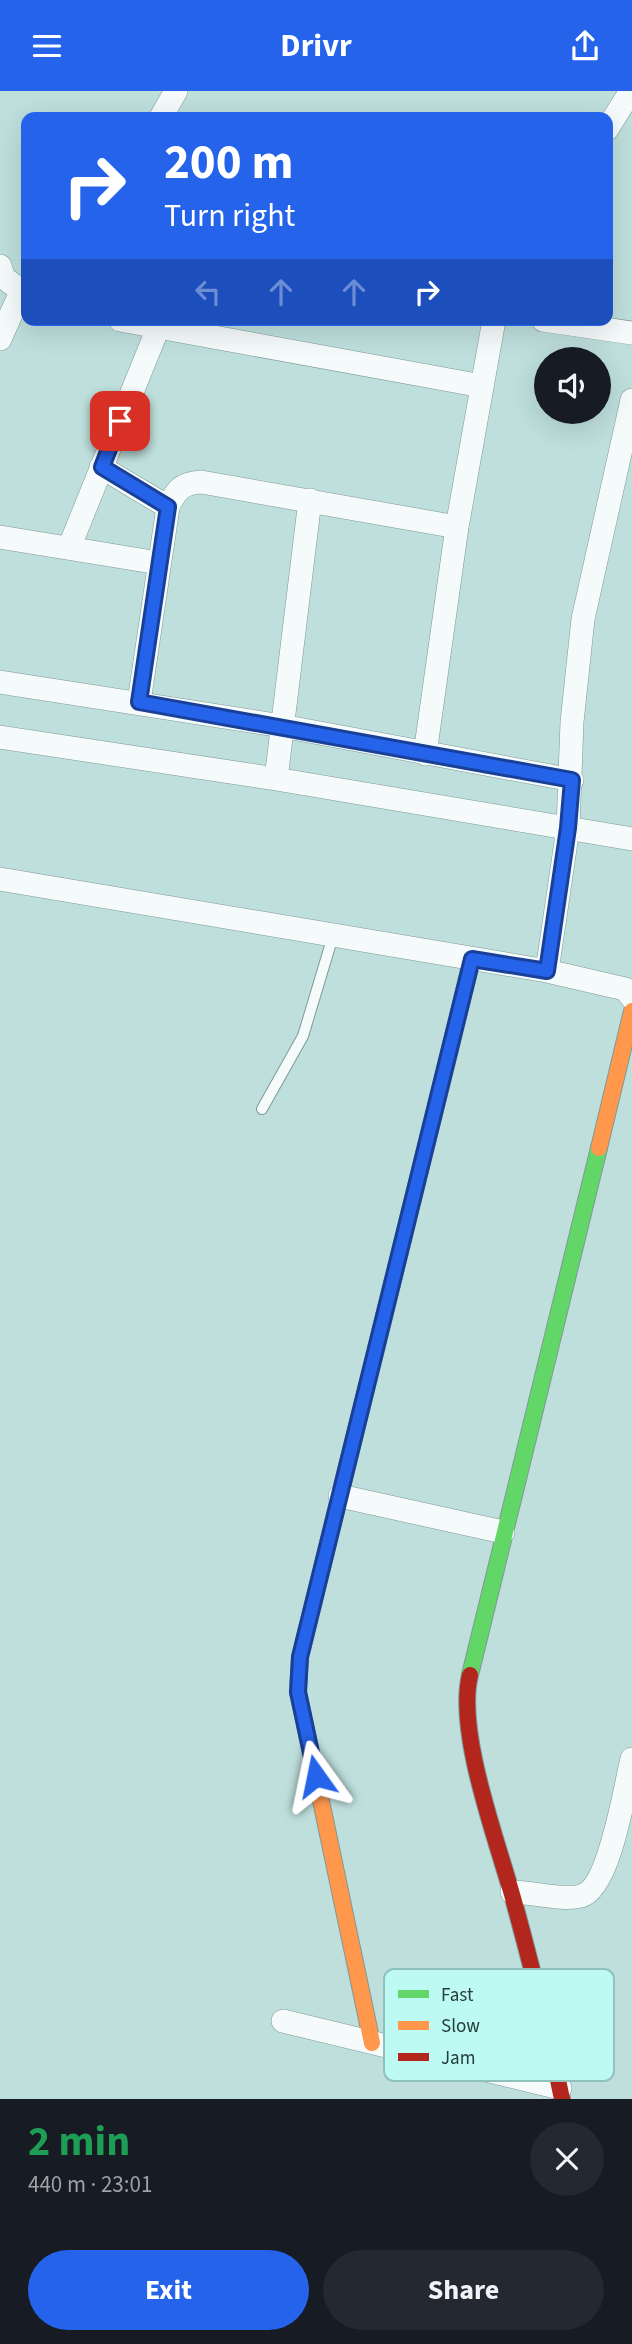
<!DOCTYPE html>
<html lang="en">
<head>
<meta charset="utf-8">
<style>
	:root { --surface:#171b24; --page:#242831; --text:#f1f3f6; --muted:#9ea1a6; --accent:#2563eb }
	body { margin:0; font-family:"Source Sans 3",sans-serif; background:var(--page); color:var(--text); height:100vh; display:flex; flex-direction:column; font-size:26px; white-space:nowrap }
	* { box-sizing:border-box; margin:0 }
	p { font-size:23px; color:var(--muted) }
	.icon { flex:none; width:38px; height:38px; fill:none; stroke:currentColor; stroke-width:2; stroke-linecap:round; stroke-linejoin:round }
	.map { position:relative; height:2008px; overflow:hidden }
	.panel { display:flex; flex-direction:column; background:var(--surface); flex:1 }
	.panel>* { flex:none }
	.guide { position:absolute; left:21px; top:21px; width:592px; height:214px; border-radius:14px; box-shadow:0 7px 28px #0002; background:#2563eb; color:#fff; overflow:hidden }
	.fabs { position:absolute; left:534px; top:256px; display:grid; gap:14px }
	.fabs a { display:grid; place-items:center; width:77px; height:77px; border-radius:50%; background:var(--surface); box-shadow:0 7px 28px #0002; font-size:35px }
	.pin { position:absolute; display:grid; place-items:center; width:60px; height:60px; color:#fff; margin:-30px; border-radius:14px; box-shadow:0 4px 10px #0006 }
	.me { position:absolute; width:77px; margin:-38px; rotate:348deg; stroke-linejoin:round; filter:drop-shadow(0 0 5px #0008) }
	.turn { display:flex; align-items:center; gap:24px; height:147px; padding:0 28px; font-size:32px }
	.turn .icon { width:91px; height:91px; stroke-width:2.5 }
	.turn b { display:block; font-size:49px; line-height:60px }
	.lanes { display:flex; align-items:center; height:66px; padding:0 28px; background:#0003; justify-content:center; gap:35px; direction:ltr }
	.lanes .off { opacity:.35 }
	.round { display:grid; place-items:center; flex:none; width:74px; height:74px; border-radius:37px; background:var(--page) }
	.summary { display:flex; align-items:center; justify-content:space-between; height:119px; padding:0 28px }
	h1 { font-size:42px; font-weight:700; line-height:52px; color:#1e9e55 }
	.primary-button { display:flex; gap:14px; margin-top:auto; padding:14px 28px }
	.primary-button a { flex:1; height:80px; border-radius:42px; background:var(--accent); color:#fff; font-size:28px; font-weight:700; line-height:80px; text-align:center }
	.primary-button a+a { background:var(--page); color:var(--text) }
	header { display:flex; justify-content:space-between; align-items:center; height:91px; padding:0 28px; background:var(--accent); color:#fff; font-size:32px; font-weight:700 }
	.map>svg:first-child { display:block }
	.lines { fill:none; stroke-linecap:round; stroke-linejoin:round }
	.lane-casing { stroke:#7f9997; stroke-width:12 }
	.street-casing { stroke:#7f9997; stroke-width:24 }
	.fast-casing { stroke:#7f9997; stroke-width:18 }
	.slow-casing { stroke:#7f9997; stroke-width:18 }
	.jam-casing { stroke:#7f9997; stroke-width:18 }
	.lane { stroke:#f5fafa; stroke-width:10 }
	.street { stroke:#f5fafa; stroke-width:23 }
	.fast { stroke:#63d668; stroke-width:16 }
	.slow { stroke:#ff974d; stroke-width:16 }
	.jam { stroke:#b3261e; stroke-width:16 }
	.route-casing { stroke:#184099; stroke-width:18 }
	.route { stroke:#2563eb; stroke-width:12 }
	.key { fill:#bdfaf3; stroke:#8fc2bc; stroke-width:2 }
	.key-label { font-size:19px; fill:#253e3b }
</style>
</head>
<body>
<header><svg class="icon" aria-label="menu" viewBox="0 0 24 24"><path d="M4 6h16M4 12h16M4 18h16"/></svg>Drivr<svg class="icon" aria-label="share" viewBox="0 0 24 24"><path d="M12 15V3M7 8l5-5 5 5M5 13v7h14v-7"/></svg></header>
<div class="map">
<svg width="632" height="2008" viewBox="0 0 632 2008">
	<rect width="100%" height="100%" fill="#bedfdc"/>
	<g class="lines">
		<defs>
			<path id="lane" d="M262 1018 303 945 333 845"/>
			<path id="street" d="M161 26 176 0
				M607 38 631 0
				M0 175 4 187 26 203
				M120 229 482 295
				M543 229 632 242
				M0 248 21 201
				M101 376 168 416
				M0 446 159 472
				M69 457 158 237
				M0 591 282 635 572 689
				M139 611 168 416C176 399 182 392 201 391L457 436
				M0 646 276 688 632 748
				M425 663 457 436 494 229
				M276 688 310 409
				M0 788 547 880 625 898 632 907
				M547 880 568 737 572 631 583 528 632 309
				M340 1405 503 1441
				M512 1801C532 1801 563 1810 581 1805 610 1798 625 1695 632 1668
				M283 1930 560 1997"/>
			<path id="fast" d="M470 1584 599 1057
				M305 1634 298 1601 300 1566 450 958"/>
			<path id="slow" d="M450 958 472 868
				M599 1057 632 920
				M305 1634 372 1952"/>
			<path id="jam" d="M470 1584C456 1641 497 1749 513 1807 531 1873 548 1940 562 2008"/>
		</defs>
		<use href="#lane" class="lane-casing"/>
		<use href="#street" class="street-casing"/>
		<use href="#fast" class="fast-casing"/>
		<use href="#slow" class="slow-casing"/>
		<use href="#jam" class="jam-casing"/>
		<use href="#lane" class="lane"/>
		<use href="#street" class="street"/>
		<use href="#fast" class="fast"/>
		<use href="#slow" class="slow"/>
		<use href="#jam" class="jam"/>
	</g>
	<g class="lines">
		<defs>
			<path id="route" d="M120 330 102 376 168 416 139 611 572 689 568 737 547 880 472 868 300 1566 298 1601 316 1685"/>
		</defs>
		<use href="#route" class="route-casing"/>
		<use href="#route" class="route"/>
	</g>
	<rect x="384" y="1878" width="230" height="112" rx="10" class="key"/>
	<rect x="398" y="1899" width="31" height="8" fill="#63d668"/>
	<rect x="398" y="1930" width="31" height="9" fill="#ff974d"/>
	<rect x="398" y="1962" width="31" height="8" fill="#b3261e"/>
	<g class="key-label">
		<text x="441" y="1910">Fast</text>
		<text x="441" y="1941">Slow</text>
		<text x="441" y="1973">Jam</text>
	</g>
</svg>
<div class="fabs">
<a><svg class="icon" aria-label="sound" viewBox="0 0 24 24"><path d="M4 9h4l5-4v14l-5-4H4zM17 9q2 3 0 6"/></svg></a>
</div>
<div class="pin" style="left:120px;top:330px;background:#d93025"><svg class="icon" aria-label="arrive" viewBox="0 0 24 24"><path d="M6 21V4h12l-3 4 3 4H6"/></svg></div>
<svg class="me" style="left:316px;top:1685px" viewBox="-20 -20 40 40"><path d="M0-17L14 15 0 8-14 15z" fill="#2563eb" stroke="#fff" stroke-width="4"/></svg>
<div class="guide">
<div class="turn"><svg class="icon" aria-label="right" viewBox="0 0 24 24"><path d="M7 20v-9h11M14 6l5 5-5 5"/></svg><div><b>200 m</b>Turn right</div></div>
<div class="lanes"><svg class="icon off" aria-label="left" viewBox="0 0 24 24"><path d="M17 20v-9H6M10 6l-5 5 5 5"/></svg><svg class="icon off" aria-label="ahead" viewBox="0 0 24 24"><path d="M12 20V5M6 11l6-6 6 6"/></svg><svg class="icon off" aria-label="ahead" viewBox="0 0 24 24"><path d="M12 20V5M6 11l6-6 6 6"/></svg><svg class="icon" aria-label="right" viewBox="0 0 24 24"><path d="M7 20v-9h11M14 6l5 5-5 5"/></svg></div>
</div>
</div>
<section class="panel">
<div class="summary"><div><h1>2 min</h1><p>440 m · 23:01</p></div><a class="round"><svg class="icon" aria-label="close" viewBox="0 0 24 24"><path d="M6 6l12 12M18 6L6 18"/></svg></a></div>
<div class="primary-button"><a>Exit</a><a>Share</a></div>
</section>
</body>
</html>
